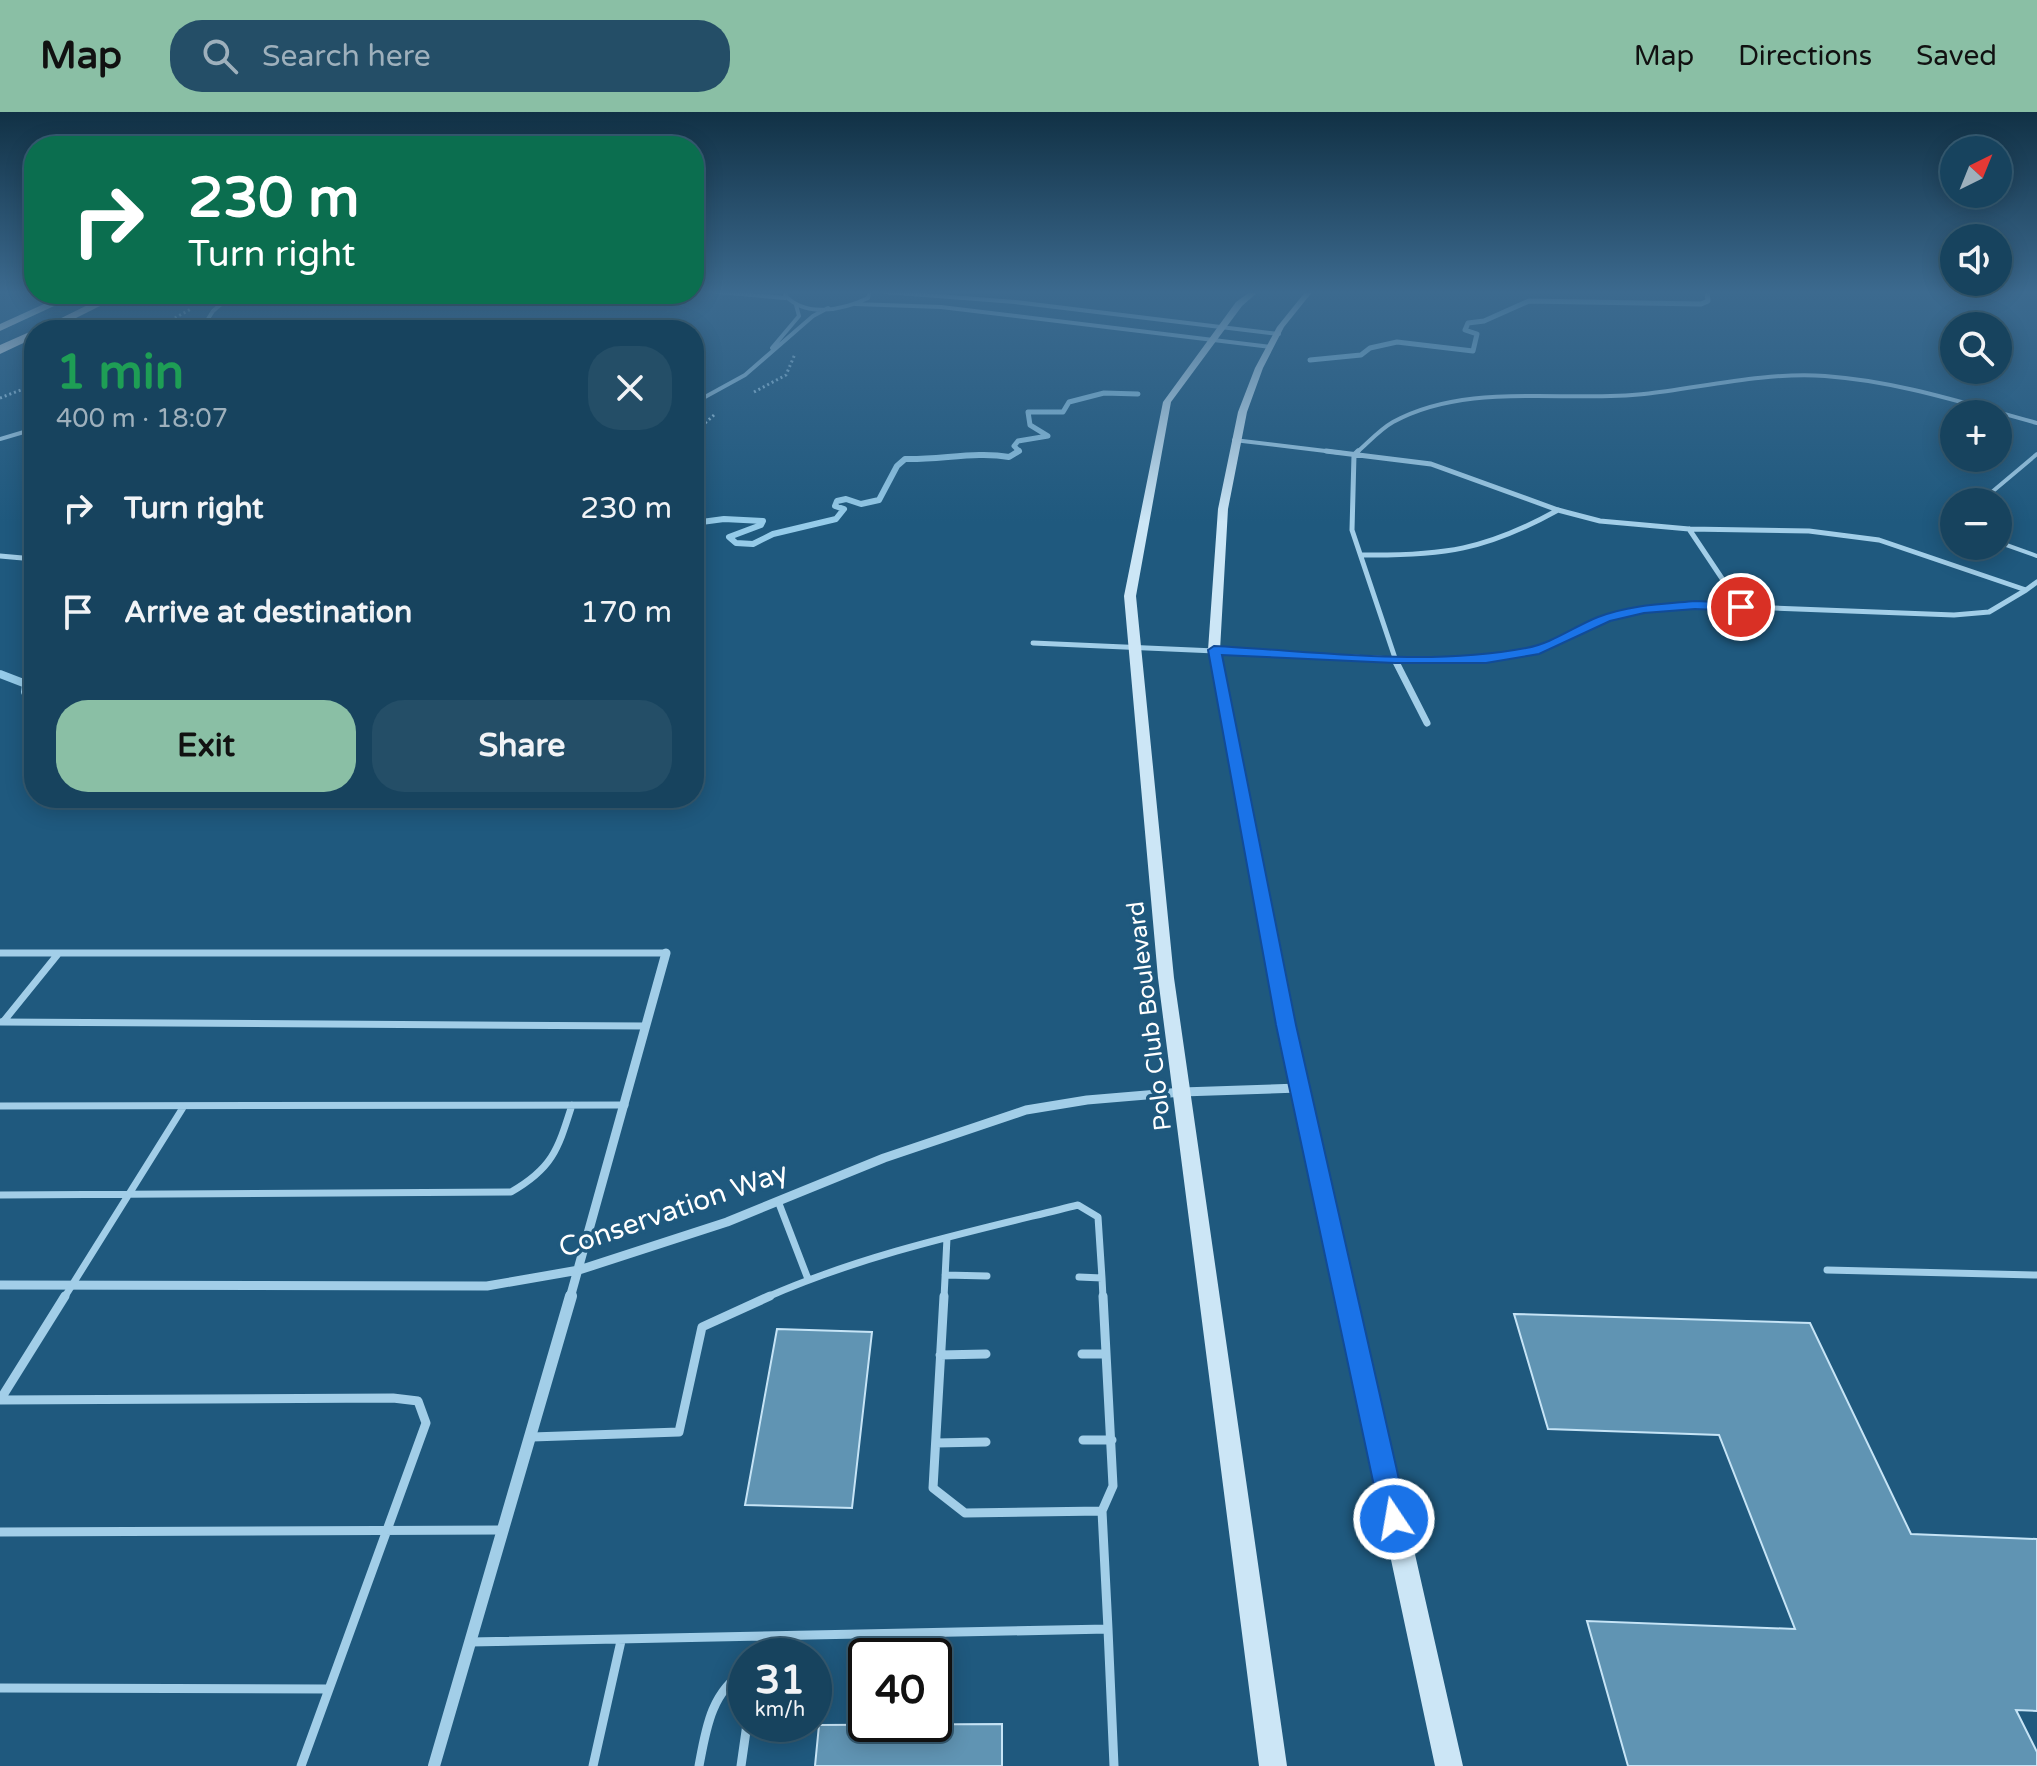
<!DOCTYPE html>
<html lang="en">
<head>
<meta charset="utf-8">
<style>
	:root { --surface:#17435e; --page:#244e67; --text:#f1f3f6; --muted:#9eb0bc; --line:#365c73; --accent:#8abfa5 }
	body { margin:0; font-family:"Varela Round",sans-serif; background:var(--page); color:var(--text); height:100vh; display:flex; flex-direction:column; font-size:30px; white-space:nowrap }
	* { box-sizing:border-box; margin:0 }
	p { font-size:26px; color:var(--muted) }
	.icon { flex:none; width:44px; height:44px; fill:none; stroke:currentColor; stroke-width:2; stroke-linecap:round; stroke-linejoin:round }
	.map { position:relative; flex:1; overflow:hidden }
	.drawer { position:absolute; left:24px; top:208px; width:680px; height:488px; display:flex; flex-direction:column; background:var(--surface); border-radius:32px; box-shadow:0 4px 20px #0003,0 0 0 2px var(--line) }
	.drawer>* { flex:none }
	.banner { position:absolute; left:24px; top:24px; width:680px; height:168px; border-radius:32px; box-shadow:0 4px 20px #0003,0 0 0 2px var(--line); background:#0b6e4f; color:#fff; overflow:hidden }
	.needle { width:52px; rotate:43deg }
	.fabs { position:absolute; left:1940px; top:24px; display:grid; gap:16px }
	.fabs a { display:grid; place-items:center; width:72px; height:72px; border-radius:50%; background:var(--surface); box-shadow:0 4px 20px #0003,0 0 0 2px var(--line); font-size:40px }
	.speed { position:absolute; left:728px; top:1526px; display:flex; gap:16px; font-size:40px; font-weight:700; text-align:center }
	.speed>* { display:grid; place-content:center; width:104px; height:104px; border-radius:50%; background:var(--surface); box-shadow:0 4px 20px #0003,0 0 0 2px var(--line); line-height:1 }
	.speed small { font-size:20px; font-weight:400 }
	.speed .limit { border:4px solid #111; border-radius:12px; background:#fff; color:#111 }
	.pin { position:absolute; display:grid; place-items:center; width:68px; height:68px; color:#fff; margin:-34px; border:4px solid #fff; border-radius:50%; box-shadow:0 2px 8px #0007 }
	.me { position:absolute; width:88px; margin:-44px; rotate:348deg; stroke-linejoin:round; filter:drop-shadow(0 0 6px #0008) }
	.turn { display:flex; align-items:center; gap:28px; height:168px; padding:0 32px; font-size:36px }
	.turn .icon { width:104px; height:104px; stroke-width:2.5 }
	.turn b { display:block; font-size:56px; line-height:68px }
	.round { display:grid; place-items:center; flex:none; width:84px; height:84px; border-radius:32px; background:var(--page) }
	.head { display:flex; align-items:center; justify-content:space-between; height:136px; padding:0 32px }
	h1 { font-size:48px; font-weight:700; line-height:60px; color:#1e9e55 }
	.primary-button { display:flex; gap:16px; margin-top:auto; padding:16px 32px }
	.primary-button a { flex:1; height:92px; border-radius:32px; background:var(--accent); color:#111; font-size:32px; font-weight:700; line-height:92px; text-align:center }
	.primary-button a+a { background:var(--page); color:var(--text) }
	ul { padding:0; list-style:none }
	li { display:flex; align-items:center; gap:24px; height:104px; padding:0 32px }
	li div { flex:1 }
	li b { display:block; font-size:30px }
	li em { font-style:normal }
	header { display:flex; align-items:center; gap:48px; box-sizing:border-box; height:112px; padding:0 40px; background:var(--accent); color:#111 }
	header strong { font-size:38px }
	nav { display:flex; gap:44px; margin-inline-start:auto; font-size:28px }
	.search { width:560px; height:72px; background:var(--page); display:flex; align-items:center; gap:20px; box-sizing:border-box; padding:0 28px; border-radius:32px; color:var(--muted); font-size:30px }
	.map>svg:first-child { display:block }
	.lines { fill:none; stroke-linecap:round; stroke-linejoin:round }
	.stream-far2 { stroke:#95cbe9; stroke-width:5 }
	.stream-far1 { stroke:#95cbe9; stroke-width:6 }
	.stream { stroke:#95cbe9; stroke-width:8 }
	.building { fill:#6094b3; stroke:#c6e4f6; stroke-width:2 }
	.path { stroke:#a2cee8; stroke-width:3; stroke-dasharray:2 3; stroke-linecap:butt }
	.lane-far2 { stroke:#a2cee8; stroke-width:4 }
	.lane-far1 { stroke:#a2cee8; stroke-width:7 }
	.lane { stroke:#a2cee8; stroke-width:9 }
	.street-far4 { stroke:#a2cee8; stroke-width:4 }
	.street-far3 { stroke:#a2cee8; stroke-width:5 }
	.street-far2 { stroke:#a2cee8; stroke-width:7 }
	.street-far1 { stroke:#a2cee8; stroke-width:9 }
	.street { stroke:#a2cee8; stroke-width:12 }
	.secondary { fill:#cce6f6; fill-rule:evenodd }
	.highway { fill:#fff; fill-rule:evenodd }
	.route { fill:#1a73e8; stroke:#114b97; stroke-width:2 }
	.labels { text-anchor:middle; stroke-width:7; stroke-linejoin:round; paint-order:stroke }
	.street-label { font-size:24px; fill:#fff; stroke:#1f597e }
	.near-street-label { font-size:28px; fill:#fff; stroke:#1f597e }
</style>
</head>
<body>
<header>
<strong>Map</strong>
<div class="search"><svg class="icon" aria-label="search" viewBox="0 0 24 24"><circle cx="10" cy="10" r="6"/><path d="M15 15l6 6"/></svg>Search here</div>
<nav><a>Map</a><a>Directions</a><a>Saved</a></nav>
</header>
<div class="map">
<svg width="2037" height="1654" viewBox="0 0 2037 1654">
	<rect width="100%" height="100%" fill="#1f597e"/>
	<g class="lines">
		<path class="stream-far2" d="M1310 248 1361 243 1370 236 1397 230 1473 239 1477 222 1465 218 1468 211 1484 209 1529 189 1701 192 1708 189 1707 179
			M1015 341 1019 339 1014 334 1018 329 1048 324 1030 313 1028 300H1063L1069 290 1104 281 1138 282"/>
		<path class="stream-far1" d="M694 411 724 407 763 409 761 413 729 425 736 431 753 432 773 422 836 407 844 397 835 394 837 389 846 387 861 392 879 388 897 354 905 347C940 348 977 339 1009 345L1019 339"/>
		<path class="stream" d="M0 562 26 572 25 580 30 589 34 588"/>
	</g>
	<path class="building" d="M1514 1202 1810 1211 1911 1422 2037 1427V1599L2016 1598 2037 1640V1654H1628L1587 1509 1795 1517 1719 1323 1548 1317Z
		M777 1217 872 1220 852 1396 745 1393Z
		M1002 1612V1654H815L819 1613Z"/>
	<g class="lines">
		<path class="path" d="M153 218 191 197
			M754 280 786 263 795 242
			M0 286 34 273
			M694 321 714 303"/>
		<path class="lane-far2" d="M1980 390 2037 342
			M1998 430 2037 444"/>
		<path class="lane-far1" d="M0 841H666
			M0 910 646 914
			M3 910 58 842
			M0 994 625 993
			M0 1083 511 1080C553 1056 558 1037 572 993
			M778 1089 808 1167
			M1827 1158 2037 1163
			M945 1163 987 1164
			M1079 1165 1102 1166 1103 1186
			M64 1186 184 994
			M765 1186C864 1142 973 1119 1078 1093L1098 1105 1102 1166
			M944 1186 947 1126"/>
		<path class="lane" d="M944 1184 933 1376 965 1401 1102 1399
			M1103 1184 1113 1374 1102 1399 1108 1517
			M1082 1242H1106
			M940 1243 986 1242
			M0 1288 393 1286 418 1289 426 1311 301 1654
			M0 1288 65 1184
			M532 1325 679 1320 702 1215 770 1184
			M1083 1328H1112
			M936 1331 986 1330
			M0 1420 502 1418
			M470 1530 1108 1517 1114 1654
			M764 1544 781 1525
			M0 1576 329 1577
			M593 1654 621 1529
			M699 1654C706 1616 711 1580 746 1558
			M741 1654 747 1612"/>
		<path class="street-far4" d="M707 179 785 186
			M788 179 785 183C805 206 843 198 868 186L870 179
			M873 179 1015 190 1279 222
			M855 192 941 195 1271 235
			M201 218 213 199 233 182
			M772 236 799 204 796 193
			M694 291 745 263 813 204 828 196
			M0 327 34 317
			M1234 328 1342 341
			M1356 341C1368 331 1379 318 1393 310 1468 269 1563 291 1644 282 1704 275 1764 260 1825 264 1897 269 1967 292 2037 311"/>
		<path class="street-far3" d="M1358 339 1354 343 1352 418 1397 552
			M1689 417 1741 495
			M1362 443C1443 444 1486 438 1558 398
			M0 444 34 447
			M2026 478 2037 470
			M1033 531 1395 547H1486L1534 539 1605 506 1644 497 1695 493 1954 503 1989 500 2026 478 1879 428 1809 419 1689 417 1600 409 1558 398 1431 352 1326 339"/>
		<path class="street-far2" d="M1396 550 1427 611"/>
		<path class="street-far1" d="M0 1173 487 1174 579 1158 727 1110 884 1046 1026 998 1087 988 1182 980 1299 976
			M570 1186 666 841"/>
		<path class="street" d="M434 1654 571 1184"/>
		<path class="secondary" d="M1251 179H1259L1242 194 1171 290 1136 484 1174 866 1287 1654H1259L1158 866 1124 484 1163 290 1236 190Z
			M1306 179H1313L1284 215 1263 256 1247 300 1228 397 1220 538 1295 913 1463 1654H1435L1277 913 1208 538 1218 397 1238 300 1255 256 1277 215Z"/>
		<path class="highway" d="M66 182H80L0 219V212Z
			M110 182H124L52 218H37Z
			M34 218V226L0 242V233Z"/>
	</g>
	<linearGradient id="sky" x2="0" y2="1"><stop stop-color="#113145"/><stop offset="0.44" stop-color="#3c6a8f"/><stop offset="1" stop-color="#3c6a8f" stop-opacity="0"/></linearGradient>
	<rect width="2037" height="410" fill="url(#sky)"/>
	<path class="route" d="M1695 489 1741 491 1747 495 1741 499 1695 497 1644 501 1610 509 1539 542 1486 551H1395L1222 543 1296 913 1408 1407 1404 1417 1394 1421 1385 1417 1381 1407 1276 913 1208 538 1214 534C1316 539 1425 555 1526 536 1551 532 1575 514 1598 505 1629 493 1662 492 1695 489Z"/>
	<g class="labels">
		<g class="street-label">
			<text transform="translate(1149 904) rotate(-97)" y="8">Polo Club Boulevard</text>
		</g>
		<g class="near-street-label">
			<text transform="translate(673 1097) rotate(-19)" y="10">Conservation Way</text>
		</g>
	</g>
</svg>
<div class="fabs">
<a><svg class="needle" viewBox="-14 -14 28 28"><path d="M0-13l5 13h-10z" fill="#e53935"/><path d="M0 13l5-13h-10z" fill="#9eb0bc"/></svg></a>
<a><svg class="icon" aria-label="sound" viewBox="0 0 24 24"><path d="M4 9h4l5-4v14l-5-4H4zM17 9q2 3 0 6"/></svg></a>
<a><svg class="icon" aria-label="search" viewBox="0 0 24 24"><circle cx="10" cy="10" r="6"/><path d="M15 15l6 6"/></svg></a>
<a>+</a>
<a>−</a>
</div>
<div class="speed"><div>31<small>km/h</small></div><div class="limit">40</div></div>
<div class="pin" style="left:1741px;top:495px;background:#d93025"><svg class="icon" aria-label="arrive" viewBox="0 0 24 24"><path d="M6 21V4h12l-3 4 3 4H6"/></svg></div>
<svg class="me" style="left:1394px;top:1407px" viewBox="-20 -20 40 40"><circle r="17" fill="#1a73e8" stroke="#fff" stroke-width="3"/><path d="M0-11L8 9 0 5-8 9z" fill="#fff"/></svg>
<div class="banner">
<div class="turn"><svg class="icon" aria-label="right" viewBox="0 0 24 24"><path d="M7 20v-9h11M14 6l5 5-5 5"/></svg><div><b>230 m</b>Turn right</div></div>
</div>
<section class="drawer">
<div class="head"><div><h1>1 min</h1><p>400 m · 18:07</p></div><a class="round"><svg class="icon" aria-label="close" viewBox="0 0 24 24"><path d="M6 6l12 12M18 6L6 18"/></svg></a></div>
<ul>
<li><svg class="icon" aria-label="right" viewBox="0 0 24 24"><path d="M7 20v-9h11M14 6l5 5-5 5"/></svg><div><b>Turn right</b></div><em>230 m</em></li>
<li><svg class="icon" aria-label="arrive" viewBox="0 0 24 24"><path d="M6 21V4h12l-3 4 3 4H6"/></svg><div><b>Arrive at destination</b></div><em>170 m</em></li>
</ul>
<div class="primary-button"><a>Exit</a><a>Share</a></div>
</section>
</div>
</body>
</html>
